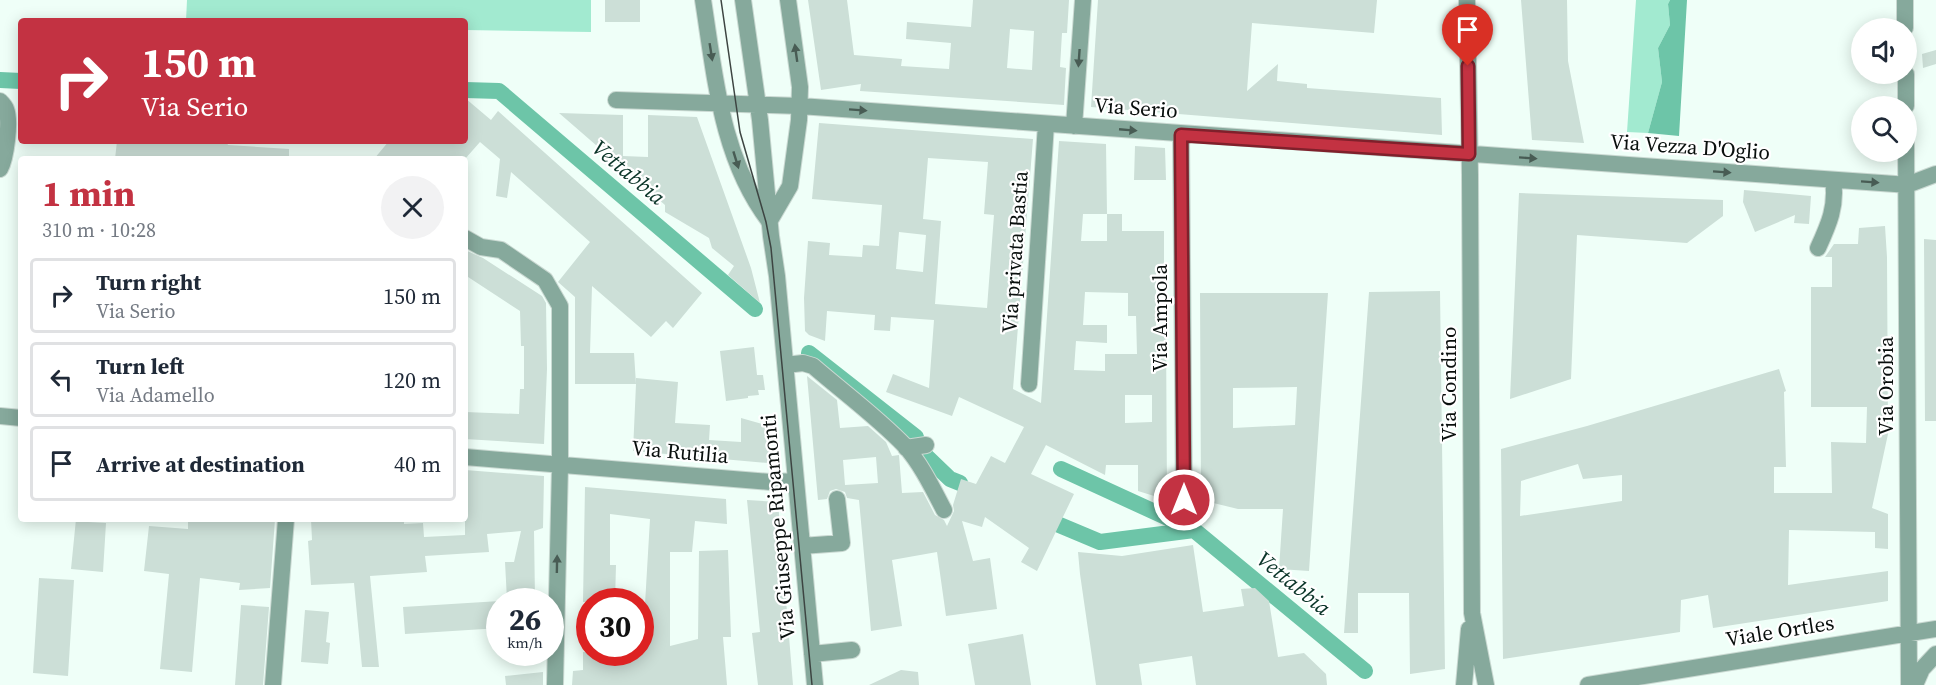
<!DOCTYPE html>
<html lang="en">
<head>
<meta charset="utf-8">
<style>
	:root { --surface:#fff; --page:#f2f2f3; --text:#1f2937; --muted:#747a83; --line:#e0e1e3; --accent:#c33242 }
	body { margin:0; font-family:"Source Serif 4",serif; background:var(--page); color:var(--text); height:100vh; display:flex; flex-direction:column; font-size:22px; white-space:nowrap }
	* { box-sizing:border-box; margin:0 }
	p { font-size:20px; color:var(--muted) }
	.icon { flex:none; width:33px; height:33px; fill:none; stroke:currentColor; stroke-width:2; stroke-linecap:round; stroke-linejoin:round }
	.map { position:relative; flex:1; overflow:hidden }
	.panel { position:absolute; left:18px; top:156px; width:450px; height:366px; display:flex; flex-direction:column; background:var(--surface); border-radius:6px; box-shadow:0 3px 15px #0003 }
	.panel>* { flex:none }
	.top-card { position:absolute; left:18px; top:18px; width:450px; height:126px; border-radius:6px; box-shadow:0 3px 15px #0003; background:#c33242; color:#fff; overflow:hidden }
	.buttons { position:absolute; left:1851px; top:18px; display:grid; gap:12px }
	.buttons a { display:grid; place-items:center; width:66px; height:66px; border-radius:50%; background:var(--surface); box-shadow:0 3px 15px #0003; font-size:30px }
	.speed { position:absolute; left:486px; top:588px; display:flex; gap:12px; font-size:30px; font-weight:700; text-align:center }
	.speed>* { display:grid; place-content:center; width:78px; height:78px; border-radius:50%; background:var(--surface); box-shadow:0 3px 15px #0003; line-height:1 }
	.speed small { font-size:15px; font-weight:400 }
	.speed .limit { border:9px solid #d22; background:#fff; color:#111 }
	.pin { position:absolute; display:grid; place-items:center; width:51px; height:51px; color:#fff; margin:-62px -26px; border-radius:50% 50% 50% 0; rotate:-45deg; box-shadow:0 0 6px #0007 }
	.pin .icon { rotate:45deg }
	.me { position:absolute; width:66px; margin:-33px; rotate:0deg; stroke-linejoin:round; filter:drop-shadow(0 0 4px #0008) }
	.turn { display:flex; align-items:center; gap:21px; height:126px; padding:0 24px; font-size:27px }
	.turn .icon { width:78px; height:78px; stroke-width:2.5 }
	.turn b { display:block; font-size:42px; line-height:51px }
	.round { display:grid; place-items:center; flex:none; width:63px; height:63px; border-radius:32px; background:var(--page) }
	.overview { display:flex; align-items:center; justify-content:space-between; height:102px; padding:0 24px }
	h1 { font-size:36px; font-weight:700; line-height:45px; color:var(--accent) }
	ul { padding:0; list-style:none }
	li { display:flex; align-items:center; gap:18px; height:75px; margin:0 12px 9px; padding:0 12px; border:3px solid var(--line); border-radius:6px }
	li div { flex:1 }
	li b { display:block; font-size:22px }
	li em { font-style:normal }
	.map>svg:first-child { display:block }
	.green { fill:#a2ead0 }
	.water { fill:#6dc5a8 }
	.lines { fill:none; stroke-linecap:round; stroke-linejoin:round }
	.canal { stroke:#6dc5a8; stroke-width:16 }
	.building { fill:#ccdfd7; fill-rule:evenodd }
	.minor-casing { stroke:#cad9d2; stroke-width:18 }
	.minor { stroke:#86a99c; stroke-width:16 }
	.tram { stroke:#3d4542; stroke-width:1.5 }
	.oneway { fill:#485c54 }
	.route-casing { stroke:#7f202b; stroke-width:15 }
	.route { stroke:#c33242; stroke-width:10 }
	.labels { text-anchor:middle; stroke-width:4.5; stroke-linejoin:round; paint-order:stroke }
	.street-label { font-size:21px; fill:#090f0d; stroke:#fff }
	.water-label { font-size:22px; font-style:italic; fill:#0b3529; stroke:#fff }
</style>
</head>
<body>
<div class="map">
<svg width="1936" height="685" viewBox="0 0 1936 685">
	<rect width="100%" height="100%" fill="#effff8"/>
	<path class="green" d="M187 0H591V32L465 30V21H186Z
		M1636 0H1670L1668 4 1670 25 1658 48 1662 82 1648 133 1627 132Z"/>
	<path class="water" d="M1670 0H1687L1679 136 1648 133 1662 82 1658 48 1670 25 1668 4Z"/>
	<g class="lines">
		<path class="canal" d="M0 80 21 81
			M465 90 499 91 755 309
			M809 353 916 437
			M925 455 950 479 960 483
			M1061 469 1194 530
			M1038 516 1100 542 1194 530 1365 671"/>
	</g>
	<path class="building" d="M605 0H640V22H605Z
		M808 0H847L854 55 902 59 901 66 949 69 951 43 906 39 907 22 971 27 973 0H1069L1067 33H1062L1060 67 1066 68 1064 105 860 91 861 84 821 90ZM1010 29 1034 31 1032 70 1007 68Z
		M1098 0H1377L1374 33 1252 23 1247 91 1278 64 1277 81 1307 84V88L1441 98 1442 135 1091 107Z
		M1521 0H1567L1568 61 1584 143 1532 140Z
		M1936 50V64L1923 68 1922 54Z
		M465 98 491 120 498 111 702 293 673 328 666 321 651 337 592 286 590 353H634L636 384V378L678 382 675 423 710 425 709 440 741 442V418L769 426 772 459 768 463 633 451 636 384H575V297L558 282 590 242 511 172 507 198 496 196 500 159 480 142 465 159H374L389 141H465Z
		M559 113 623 115V156L648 157V115L697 117 751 268 760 303 728 275 734 266 712 248 709 238 665 212V205Z
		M819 123 1033 139 1013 389 1041 403 1059 141 1106 144 1107 214H1122V231H1164V270L1156 271V326H1166L1167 500 1138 491V465H1106L1105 475 1046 445 1031 474 1074 494 1037 571 1021 562 1029 548 985 517 982 527 962 521 973 561 990 558 997 609 946 616 937 552 892 560 902 626 871 631 859 500 847 498 845 492 836 489 830 491 827 499 818 500 807 376 837 400 840 428 868 426 886 442 892 456 899 455 902 493 923 492 935 515 944 520 947 526 954 511 953 505 961 479 976 484 991 456 1005 463 1024 427 959 397 952 416 886 392 893 374 929 388 934 320 891 317 890 331 874 330 875 315 827 311 825 341 809 335 805 331 804 298 808 241 830 243 829 255 862 257 863 245 879 246 882 205 812 199ZM928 158 988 162 984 214 994 215 987 308 935 304 941 221 923 219ZM1083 214H1107V241H1081ZM899 232 926 235 923 272 896 269ZM1085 292 1128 293V316H1136L1137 354H1105V371L1074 370 1076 341 1107 343V325H1083ZM1125 395H1152V422L1125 423ZM876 457 878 483 845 485 843 460Z
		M117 141H226L228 145 289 149V159H115Z
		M1135 146 1165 148 1166 180H1134Z
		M1744 190 1811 196 1809 224 1794 223 1795 215 1755 232 1743 202Z
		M1519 193 1723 200V216L1687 243 1577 235 1571 379 1510 399Z
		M1885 226 1887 257 1888 434 1872 508 1888 514V549L1875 548V532L1789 530 1788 585 1888 571V601L1713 628 1708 595 1681 600 1680 632 1503 659 1501 449 1587 426 1779 369 1786 391 1784 392 1786 467H1774V493H1832L1831 442 1866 443 1867 407H1811V287H1832V257H1825L1834 244H1858L1859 228ZM1578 464 1583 479 1622 475V501L1520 516 1521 481Z
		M1924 239 1936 240V421H1925Z
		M465 250 483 258 542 296 546 303 547 369 544 444 465 439V412L519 414 520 389H524V346H521L520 311 465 275Z
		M1440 291 1445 669 1410 674 1409 593H1358V633H1344L1369 292Z
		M1200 293H1328L1309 571 1279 569 1283 509H1238L1201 500ZM1297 387 1295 425 1233 428V388Z
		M754 347 757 375H763L765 390H758L759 395 748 396V398L726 401 720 351Z
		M465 470 544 476 543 528 534 531 535 599 507 600 505 562H514L521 531 487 534 489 552 425 556 427 572 370 576 379 667H362L354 583 311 585 308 541 312 540 311 519H404V524L423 523 424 537 465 535Z
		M585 487 726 499 727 524 695 521 692 552H670V646L698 639 699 551 728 550 731 637H723L727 685H572L573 671 583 670V652L642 655 650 519 610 514V565H616L615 602H583Z
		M747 500 778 502 793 685H758L752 633 760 632Z
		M76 519H88V522L106 523 103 572 71 569Z
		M188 519H275L270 588 239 590 240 583 200 578 192 672 160 669 169 574 144 571 149 526 188 529Z
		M1193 545 1203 612 1244 606 1241 589 1255 588 1269 601 1278 657 1304 653 1326 674 1327 685H1196L1192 656 1139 664 1142 685H1096L1080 574 1078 552 1122 556Z
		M39 578 74 580 68 676 33 673Z
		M500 601V628L405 634 403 607Z
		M241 605 269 607 263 685H235Z
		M305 610 329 612 326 642 330 643 328 664 301 662Z
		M1023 634 1031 685H975L968 644Z
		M901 670 918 672 919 685H869Z
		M543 672V685H506L505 676Z"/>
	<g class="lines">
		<defs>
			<path id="minor" d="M703 0C715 76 721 158 769 221
				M743 0 760 120 771 236 777 276 815 685
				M1467 0 1470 175 1472 613 1486 685
				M1905 0V28
				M1906 74V106
				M616 100 800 106 1895 184 1907 185 1936 174
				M0 101C3 104 5 106 6 109 11 121 6 158 0 169
				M1074 126 1083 0
				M1181 135 1184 500
				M1906 139 1909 685
				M769 222 790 186 799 120 800 87 788 0
				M465 238 481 247 501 250 545 280 560 306V465L555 685
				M1818 248C1829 224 1837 206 1833 180
				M786 365 803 363 813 366C843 392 877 417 905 446 921 464 933 489 944 510
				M1029 384 1046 124
				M0 416 21 418
				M906 448 926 445
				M465 457 770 482 796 481
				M802 546 842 543 837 499
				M812 654 852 650
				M273 685 286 519
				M1464 685 1469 629
				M1588 685 1936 629
				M1915 685 1922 669 1936 654"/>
		</defs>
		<use href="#minor" class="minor-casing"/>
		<use href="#minor" class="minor"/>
		<path class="tram" d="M721 0 740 132 766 222 771 248 812 685"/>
	</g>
	<defs><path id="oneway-solid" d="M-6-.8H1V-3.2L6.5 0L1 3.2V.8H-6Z" transform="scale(1.5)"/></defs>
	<g class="oneway">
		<use href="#oneway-solid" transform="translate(711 52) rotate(81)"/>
		<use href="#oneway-solid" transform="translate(796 53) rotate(-98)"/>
		<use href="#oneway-solid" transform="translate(1079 58) rotate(94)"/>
		<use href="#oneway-solid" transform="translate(858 110) rotate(4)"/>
		<use href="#oneway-solid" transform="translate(1128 130) rotate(5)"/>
		<use href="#oneway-solid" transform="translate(1528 158) rotate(4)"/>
		<use href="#oneway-solid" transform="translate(736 160) rotate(73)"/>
		<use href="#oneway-solid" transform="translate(1722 172) rotate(4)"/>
		<use href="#oneway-solid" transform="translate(1870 182) rotate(4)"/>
		<use href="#oneway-solid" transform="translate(557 564) rotate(-89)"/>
	</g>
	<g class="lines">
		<defs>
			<path id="route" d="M1184 500 1181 135 1469 154 1468 66"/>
		</defs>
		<use href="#route" class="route-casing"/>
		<use href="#route" class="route"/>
	</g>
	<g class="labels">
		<g class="street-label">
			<text transform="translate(1136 108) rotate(4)" y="7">Via Serio</text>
			<text transform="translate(1690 147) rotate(4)" y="7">Via Vezza D'Oglio</text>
			<text transform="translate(1015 252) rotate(-86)" y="7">Via privata Bastia</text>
			<text transform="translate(1160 318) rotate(-90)" y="7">Via Ampola</text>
			<text transform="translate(1449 384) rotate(-90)" y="7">Via Condino</text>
			<text transform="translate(1886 386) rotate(-90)" y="7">Via Orobia</text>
			<text transform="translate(680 452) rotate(5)" y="7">Via Rutilia</text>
			<text transform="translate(778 527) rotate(-95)" y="7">Via Giuseppe Ripamonti</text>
			<text transform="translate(1780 631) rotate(-9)" y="7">Viale Ortles</text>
		</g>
		<g class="water-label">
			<text transform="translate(629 172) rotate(40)" y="8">Vettabbia</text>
			<text transform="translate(1294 583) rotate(39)" y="8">Vettabbia</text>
		</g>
	</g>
</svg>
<div class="buttons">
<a><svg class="icon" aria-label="sound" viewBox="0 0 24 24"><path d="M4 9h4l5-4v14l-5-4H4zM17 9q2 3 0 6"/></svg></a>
<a><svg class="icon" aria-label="search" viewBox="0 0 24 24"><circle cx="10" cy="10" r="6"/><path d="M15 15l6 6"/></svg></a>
</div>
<div class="speed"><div>26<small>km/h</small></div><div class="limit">30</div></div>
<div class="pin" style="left:1468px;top:66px;background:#d93025"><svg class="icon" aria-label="arrive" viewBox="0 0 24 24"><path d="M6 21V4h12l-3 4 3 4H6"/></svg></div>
<svg class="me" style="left:1184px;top:500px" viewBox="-20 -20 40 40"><circle r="17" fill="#c33242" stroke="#fff" stroke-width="3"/><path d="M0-11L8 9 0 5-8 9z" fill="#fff"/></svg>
<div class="top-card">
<div class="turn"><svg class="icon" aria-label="right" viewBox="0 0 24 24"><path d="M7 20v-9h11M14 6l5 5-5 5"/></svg><div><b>150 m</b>Via Serio</div></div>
</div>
<section class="panel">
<div class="overview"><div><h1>1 min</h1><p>310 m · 10:28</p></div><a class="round"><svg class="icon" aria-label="close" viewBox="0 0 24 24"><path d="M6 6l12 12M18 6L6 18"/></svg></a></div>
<ul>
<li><svg class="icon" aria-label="right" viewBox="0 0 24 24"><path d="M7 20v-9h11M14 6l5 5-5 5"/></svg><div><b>Turn right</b><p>Via Serio</p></div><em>150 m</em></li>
<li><svg class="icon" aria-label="left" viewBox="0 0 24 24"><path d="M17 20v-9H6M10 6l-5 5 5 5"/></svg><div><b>Turn left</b><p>Via Adamello</p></div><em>120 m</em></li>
<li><svg class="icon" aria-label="arrive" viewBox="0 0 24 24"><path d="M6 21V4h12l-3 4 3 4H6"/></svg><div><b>Arrive at destination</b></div><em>40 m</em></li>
</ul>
</section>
</div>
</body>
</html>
